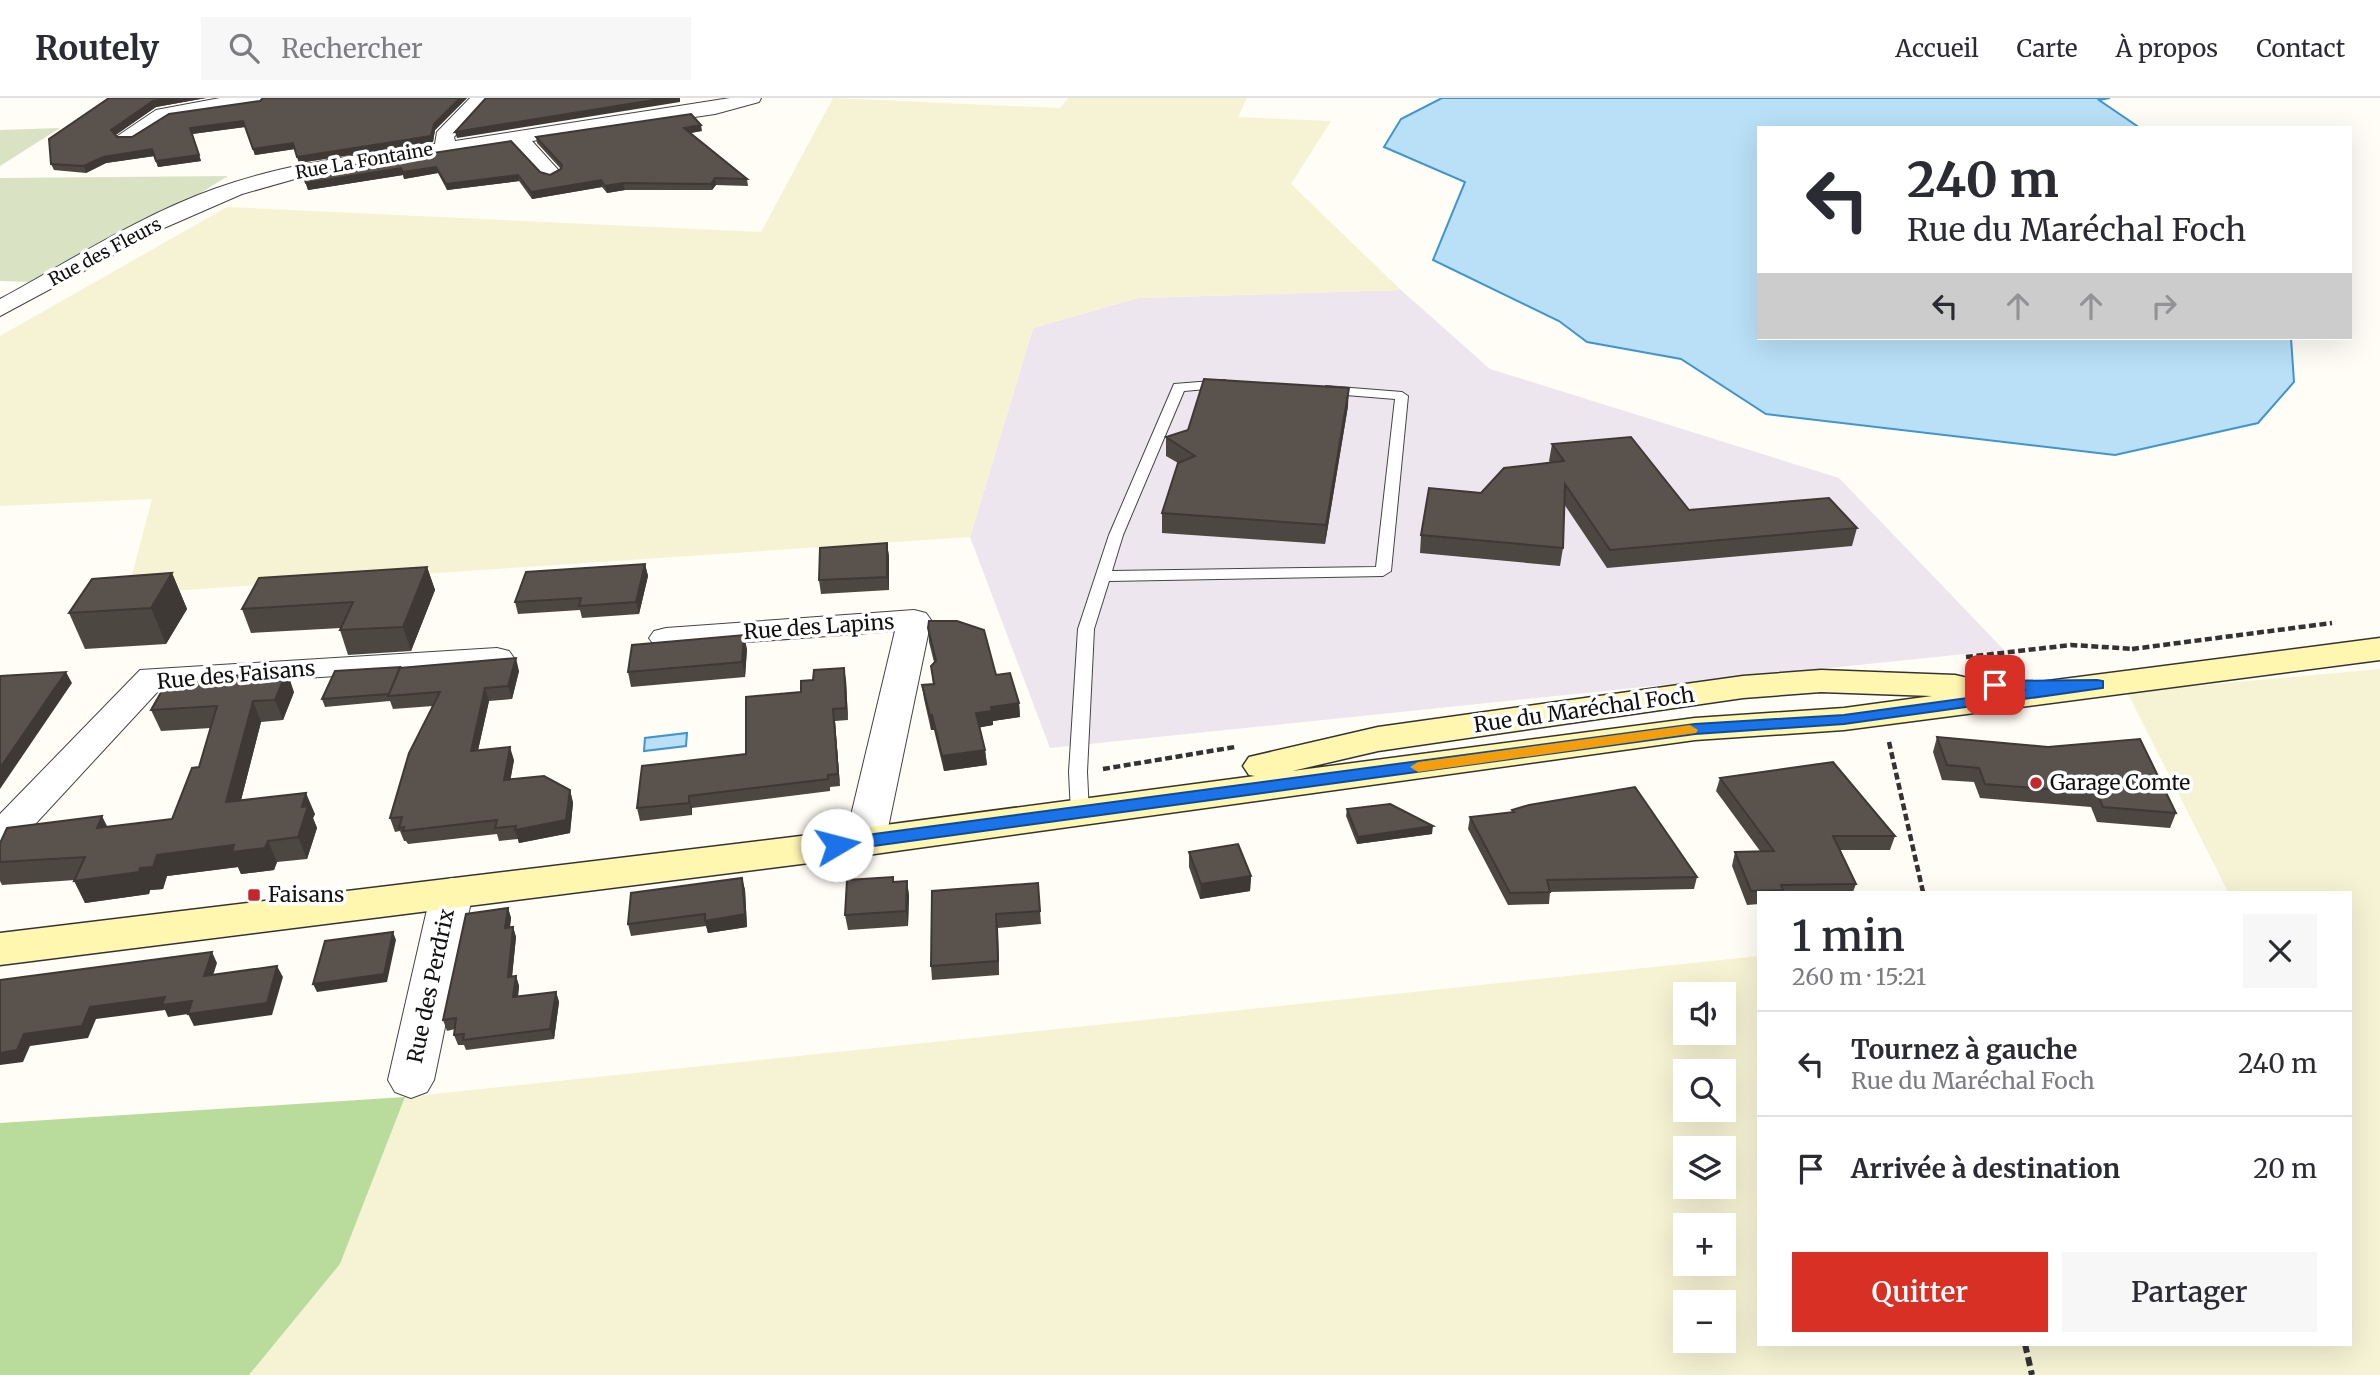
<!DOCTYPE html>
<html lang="fr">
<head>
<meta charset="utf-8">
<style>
	:root { --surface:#fff; --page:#f7f7f7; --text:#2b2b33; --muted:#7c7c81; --line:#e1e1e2; --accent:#d93025 }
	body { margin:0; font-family:Merriweather,serif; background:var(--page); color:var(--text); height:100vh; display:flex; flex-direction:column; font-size:26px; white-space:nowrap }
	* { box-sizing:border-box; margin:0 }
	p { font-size:23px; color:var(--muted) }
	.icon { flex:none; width:38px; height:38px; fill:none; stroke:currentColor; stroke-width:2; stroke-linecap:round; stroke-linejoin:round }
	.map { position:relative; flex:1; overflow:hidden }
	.panel { position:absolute; left:1757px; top:793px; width:595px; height:455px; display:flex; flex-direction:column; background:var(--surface); border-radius:0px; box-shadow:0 7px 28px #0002 }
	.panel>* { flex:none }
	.hud { position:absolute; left:1757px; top:28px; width:595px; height:214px; border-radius:0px; box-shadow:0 7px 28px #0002; background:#fff; color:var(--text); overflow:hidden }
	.controls { position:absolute; left:1673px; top:884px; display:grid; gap:14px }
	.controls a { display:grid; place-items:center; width:63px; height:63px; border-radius:0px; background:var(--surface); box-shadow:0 7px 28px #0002; font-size:35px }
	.pin { position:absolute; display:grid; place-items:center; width:60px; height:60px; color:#fff; margin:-30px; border-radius:14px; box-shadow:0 4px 10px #0006 }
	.me { position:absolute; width:77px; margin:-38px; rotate:82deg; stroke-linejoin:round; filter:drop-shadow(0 0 5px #0008) }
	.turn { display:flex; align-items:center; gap:24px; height:147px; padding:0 35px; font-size:32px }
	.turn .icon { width:91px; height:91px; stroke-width:2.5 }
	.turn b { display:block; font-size:49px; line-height:60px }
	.lanes { display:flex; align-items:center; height:66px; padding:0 35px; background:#0003; justify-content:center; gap:35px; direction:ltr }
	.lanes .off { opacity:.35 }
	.round { display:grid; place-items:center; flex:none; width:74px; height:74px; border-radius:0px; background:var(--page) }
	.head { display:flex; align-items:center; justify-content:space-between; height:119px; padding:0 35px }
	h1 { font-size:42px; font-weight:600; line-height:52px }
	.primary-button { display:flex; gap:14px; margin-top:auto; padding:14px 35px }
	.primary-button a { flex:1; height:80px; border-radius:0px; background:var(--accent); color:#fff; font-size:28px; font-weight:600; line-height:80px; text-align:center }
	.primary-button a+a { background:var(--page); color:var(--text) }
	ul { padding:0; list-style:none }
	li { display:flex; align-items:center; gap:21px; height:105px; padding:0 35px; border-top:2px solid var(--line) }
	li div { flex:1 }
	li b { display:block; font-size:26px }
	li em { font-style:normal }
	header { display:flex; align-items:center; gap:42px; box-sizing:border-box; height:98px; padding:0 35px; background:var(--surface); border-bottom:2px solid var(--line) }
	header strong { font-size:33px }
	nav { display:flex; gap:38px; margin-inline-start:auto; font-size:24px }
	.search { width:490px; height:63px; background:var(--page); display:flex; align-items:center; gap:18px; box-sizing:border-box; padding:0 24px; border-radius:0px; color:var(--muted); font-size:26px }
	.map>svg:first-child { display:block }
	.industrial { fill:#eee6ef }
	.farmland { fill:#f6f3d4; fill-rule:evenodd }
	.forest { fill:#b9dc9c }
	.cemetery { fill:#d9e3c4 }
	.water { fill:#b9e0f7; stroke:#3f96cf; stroke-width:2 }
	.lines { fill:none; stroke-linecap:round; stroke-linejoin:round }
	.service-casing { stroke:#444; stroke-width:2 }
	.minor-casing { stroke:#444; stroke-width:2 }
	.secondary-casing { stroke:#333; stroke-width:3 }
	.path-far1 { stroke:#333; stroke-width:4.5; stroke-dasharray:7 3.5; stroke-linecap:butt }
	.path { stroke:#333; stroke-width:6; stroke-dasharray:9 4.5; stroke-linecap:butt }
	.service { fill:#fff; fill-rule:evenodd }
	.minor { fill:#fff; fill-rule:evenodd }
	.secondary { fill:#fff6b0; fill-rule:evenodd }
	.wall { fill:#4d4742 }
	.shaded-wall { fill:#3f3936 }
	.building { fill:#5a524d; stroke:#3f3936; stroke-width:2 }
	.route { fill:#1a73e8; stroke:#114b97; stroke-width:2 }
	.slow { fill:#f59e0b }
	.poi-dot { fill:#c4262e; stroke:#fff; stroke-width:2.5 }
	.labels { text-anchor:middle; stroke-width:7; stroke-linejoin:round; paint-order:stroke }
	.far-street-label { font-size:18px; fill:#111; stroke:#fff }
	.street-label { font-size:21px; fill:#111; stroke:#fff }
	.poi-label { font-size:21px; fill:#111; stroke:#fff; text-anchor:start }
</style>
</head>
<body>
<header>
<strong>Routely</strong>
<div class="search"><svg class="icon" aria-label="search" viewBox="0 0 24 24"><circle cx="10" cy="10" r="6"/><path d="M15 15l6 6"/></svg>Rechercher</div>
<nav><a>Accueil</a><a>Carte</a><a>À propos</a><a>Contact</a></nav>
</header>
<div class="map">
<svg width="2380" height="1277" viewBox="0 0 2380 1277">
	<rect width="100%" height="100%" fill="#fffdf5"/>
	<path class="industrial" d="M1401 192 1490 271 1839 380 2004 552 1050 650 970 439 1033 230 1138 200Z"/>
	<path class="farmland" d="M833 0 1060 10 1068 0H1247L1238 19 1331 23 1291 86 1401 192 1138 200 1033 230 970 439 127 496 152 401 0 408V238L227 109 761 134Z
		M2380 571V1277H249L340 1166 405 999 1759 858V1246H2350V794H2228L2127 594ZM1685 896H1724V934H1685ZM1685 973H1724V1012H1685ZM1685 1050H1724V1088H1685ZM1685 1127H1724V1166H1685ZM1685 1204H1724V1242H1685Z"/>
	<path class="forest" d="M405 999 340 1166 249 1277H0V1025Z"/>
	<path class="cemetery" d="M60 30 0 68V32Z
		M228 78 184 105 32 184 0 183V80Z"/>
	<path class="water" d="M1442 0H2110L2099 2 2140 30H1759V240H2291L2294 284 2258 325 2115 357 1766 316 1681 261 1587 244 1559 223 1433 162 1465 84 1384 49 1401 21Z
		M687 635 686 648 644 653 645 640Z"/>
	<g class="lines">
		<defs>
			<path id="service" d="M1225 282 1231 286 1230 289 1184 293 1123 437 1112 473 1376 469 1395 301 1321 295 1320 292 1326 288 1402 294 1408 298 1391 473 1383 478 1109 483 1094 531 1087 674 1089 715 1080 721 1073 719 1071 715 1069 674 1078 531 1109 437 1174 286Z"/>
			<path id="minor" d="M220 0H271L262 6 183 17 170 20 133 43H119L116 39 156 12Z
				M470 0H490L454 39 455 43 730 0H761L759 4 715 16 532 43 561 75 550 81 543 79 513 46 309 77 242 96 164 130 0 218V201C70 163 139 118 214 91 285 65 360 57 435 46L437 34Z
				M914 512 926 515 931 522 888 730 896 742 890 751 876 755 862 751 848 730 895 533 666 550 654 547 649 540 654 533 666 530Z
				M497 550 509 553 514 560 509 567 162 589 14 749 0 753V716L140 572Z
				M452 780 467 784 473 794 434 982 427 994 411 1000 395 994 388 982 431 794 437 784Z"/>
			<path id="secondary" d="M2380 540V562L1844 632 1695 642 817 764 0 867V835L817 736 1255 678 1249 677 1243 668 1249 659 1378 629 1743 578 1821 572 1955 577 1968 580 1974 588 1970 593ZM1821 594 1932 598 1844 610 1695 620 1292 673 1378 653 1743 600Z"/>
		</defs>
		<use href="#service" class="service-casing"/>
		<use href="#minor" class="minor-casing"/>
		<use href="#secondary" class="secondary-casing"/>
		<path class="path-far1" d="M2132 551 2332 525
			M1966 559 2071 547 2135 551
			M1889 644 1923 794
			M1103 671 1235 649"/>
		<path class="path" d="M2025 1246 2032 1277"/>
		<use href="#service" class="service"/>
		<use href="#minor" class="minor"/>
		<use href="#secondary" class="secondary"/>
	</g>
	<path class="wall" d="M109 0H206L156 9 115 37 117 39H132L260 3 263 0H467L435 32 433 44 299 65 295 51 255 57 245 29 192 36 201 63 158 69 154 58 106 65 86 75 54 72 51 66Z
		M702 33 690 35 747 81 748 88 716 87 712 92H625L607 95 602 89 532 101 519 83 447 92 438 75 404 81 403 77 308 92 302 75 511 43 540 74 550 77 561 71 537 45 536 39Z
		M1348 308 1325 446 1162 435V415L1178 365 1166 358V339Z
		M1552 346 1689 412 1857 430 1852 448 1607 470 1564 406 1563 450 1560 468 1420 455 1421 437 1481 395 1550 364 1549 363Z
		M887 445 889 459V492L821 496 819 482Z
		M645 466 648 478 639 516 582 520 580 512 518 516 515 504Z
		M427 469 435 492 411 553 348 557 340 532 341 530 251 535 242 511Z
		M172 475 187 511 166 546 85 551 69 515Z
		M928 530 996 577 1019 605 1020 619 993 623V627L980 629 985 652 987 667 944 673 934 632H931L924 601 922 587 933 586 931 568 934 564 929 544Z
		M747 551 745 579 631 589 628 574Z
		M400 570 519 573 512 601 489 603 478 652 514 662 510 682 570 692 573 705 570 735 519 745 518 741 499 743 497 736 408 746 406 743H404L400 733 395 734 390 720 433 608 393 611 390 603 325 609 322 601Z
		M846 582 848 622 835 623 840 688 830 689V693L692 710V717L640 723 637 710 746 656 801 594Z
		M294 594 283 622 261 624 241 702 315 716 313 720 317 730 307 761 277 764 274 772 241 776 238 769 167 778 163 791 150 792 149 796 85 805 75 782 2 787 0 783V745L172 721 199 669 211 630 161 633 151 612Z
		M1937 639 2176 715 2170 730 2097 724 2091 709 1980 700 1974 684 1942 682 1933 654Z
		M1720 680 1895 738 1890 752H1840L1856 786 1853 794H1759V806L1747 807 1732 768 1735 754 1760 753 1716 693Z
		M1347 711 1432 736 1357 746 1346 718Z
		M1512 712 1697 779 1694 791 1550 794 1549 806 1508 807 1468 731 1470 719 1512 714Z
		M1189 754 1251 778 1250 793 1200 801 1189 769Z
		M893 779 894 784 907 783 909 798 908 828 848 832 845 817Z
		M742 780 745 792 747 829 708 835 706 828 631 838 628 826Z
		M1038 785 1041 826 998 830 999 877 932 882 931 868 932 793Z
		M508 810 511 820 510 830 513 829 516 839 512 878H516L519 888 518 898 556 894 559 904 554 941 466 952 464 947H458L454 937 455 931 447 933 443 922Z"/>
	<path class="shaded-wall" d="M172 0H206L156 9 113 39 111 32 153 3Z
		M460 0H467L435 32 433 44 299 65 297 59 434 26Z
		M666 0H680V4L457 40 455 34Z
		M243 23 245 29 192 36 190 30Z
		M701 27 702 33 685 36 684 30Z
		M293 45 295 51 255 57 253 51Z
		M152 51 155 58 106 65 86 75 84 68 103 59Z
		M199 57 201 63 158 69 156 63Z
		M436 69 438 75 404 81 403 74Z
		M401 70 403 77 308 92 306 85Z
		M518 77 519 83 447 92 446 86Z
		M715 80 716 87 712 92 711 86Z
		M601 82 602 89 532 101 531 94Z
		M623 85 625 92 607 95 605 88Z
		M1349 290 1348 308 1325 446 1326 427Z
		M887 445 889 459V492L887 479Z
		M645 466 648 478 639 516 636 504Z
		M427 469 435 492 411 553 403 529Z
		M172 475 187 511 166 546 151 510Z
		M744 537 747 551 745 579 742 564Z
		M516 560 519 573 512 601 508 588Z
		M844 570 846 582 848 622 846 610Z
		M287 573 294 594 283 622 275 602Z
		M66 574 72 585 0 691V670Z
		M485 590 489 603 475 666 471 653Z
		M253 603 261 624 235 726 226 704Z
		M1019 605 1020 619 993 623V627L977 630 976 615 991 609Z
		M833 611 835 623 840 688 838 676Z
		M932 617 934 632H931L930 618Z
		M510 649 514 662 508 696 504 682Z
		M985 652 987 667 944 673 942 658Z
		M570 692 573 705 570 735 519 745 515 732Z
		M306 695 315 716 313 720 317 730 307 761 298 739 302 709Z
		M689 698 692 710V717L689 705Z
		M102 718 113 740 97 730Z
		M1433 728 1432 736 1357 746 1358 739Z
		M268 743 277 764 274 772 241 776 238 769 167 778 163 791 150 792 149 796 85 805 74 783 157 757Z
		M1251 778 1250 793 1200 801 1201 786Z
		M742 780 745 792 747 829 708 835 705 823Z
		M907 783 909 798 908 828 906 813Z
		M508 810 511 820 508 840 505 830Z
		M996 816 998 830 999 877 998 863Z
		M513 829 516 839 511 889 508 879Z
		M393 834 396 842 387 884 317 894 313 886Z
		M212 854 217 865 209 890 204 878Z
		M277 868 283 879 272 917 194 928 188 916 168 919 165 912 96 921 88 940 30 948 23 964 0 967V955L24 936 90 909Z
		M516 878 519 888 517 909 513 899Z
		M556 894 559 904 554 941 550 931Z"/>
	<path class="building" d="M109 0H172L153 3 111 32 117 39H132L169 16 260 3 263 0H460L434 26 431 38 297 59 293 45 253 51 243 23 190 30 199 57 156 63 152 51 103 59 84 68 51 66 49 41Z
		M486 0H666L455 34Z
		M691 16 701 27 684 30 747 81 715 80 711 86 623 85 605 88 601 82 531 94 518 77 446 86 436 69 403 74 401 70 306 85 302 75 511 43 540 74 550 77 561 71 562 67 536 39Z
		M1204 281 1349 290 1326 427 1162 415 1178 365 1195 358 1166 339 1188 332Z
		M1631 339 1689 412 1829 400 1857 430 1610 452 1565 386 1563 450 1421 437 1429 390 1481 395 1504 370 1564 363 1552 346Z
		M887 445V479L819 482 820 450Z
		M645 466 636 504 579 508 581 500 515 504 526 474Z
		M427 469 403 529 340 532 353 504 242 511 259 480Z
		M172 475 151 510 69 515 92 481Z
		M929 523H957L984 532 996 577 1010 575 1019 605 991 609 992 613 976 615 985 652 942 658 932 617 930 618 922 587 934 586 931 568 936 563 928 530Z
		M744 537 742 564 628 574 632 547Z
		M516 560 508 588 485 590 471 653 510 649 504 682 544 678 570 692 566 722 515 732 516 728 495 730 497 722 403 733 404 729 399 730 402 719 390 720 409 655 440 594 388 598 400 570Z
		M400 569 389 596 322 601 335 573Z
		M844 570 846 610 833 611 838 676 828 677V681L689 698V705L637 710 642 668 746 656V599L801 594V583L813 582 814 572Z
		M287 573 275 602 253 603 226 704 306 695 302 709 308 708 298 739 268 743 265 750 232 754 234 747 157 757 153 769 140 770 139 774 74 783 85 759 0 764V745L7 730 102 718 97 730 172 721 192 670 199 669 217 608 151 612 167 584Z
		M66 574 0 670V578Z
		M1937 639 2048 649 2140 641 2176 715 2103 709 2097 695 1985 686 1979 670 1947 667Z
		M1833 664 1895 738H1833L1856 786 1781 787 1783 792 1751 793 1735 754 1774 753 1720 680Z
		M1635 689 1697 779 1547 782 1550 794 1510 795 1470 719 1514 714 1512 712 1529 707Z
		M1390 706 1433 728 1358 739 1347 711Z
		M1238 746 1251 778 1201 786 1189 754Z
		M893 779V784L907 783 906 813 845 817 847 782Z
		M742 780 745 816 705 823V816L628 826 631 795Z
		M1038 785 1040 813 996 816 998 863 931 868 932 793Z
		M508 810 505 830 513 829 508 879 516 878 513 899 556 894 550 931 463 942 464 936 454 937 456 920 443 922 466 816Z
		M393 834 384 876 313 886 325 843Z
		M212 854 204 878 277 868 267 905 188 916 192 903 162 907 165 899 90 909 82 928 24 936 17 952 0 955V882Z"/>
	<path class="route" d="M2097 582 2103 583V590L1844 626 1695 636 837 753 828 747 837 741 1695 626 1844 617 2026 592 1990 591V584L1995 583Z"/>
	<path class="slow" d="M1690 627 1698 632 1696 635 1418 674 1410 669 1418 664Z"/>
	<g class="poi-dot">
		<circle cx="2036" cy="685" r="7"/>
		<rect x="247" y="790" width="14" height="14" rx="3.5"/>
	</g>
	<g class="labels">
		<g class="far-street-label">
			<text transform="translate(364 63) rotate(-10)" y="6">Rue La Fontaine</text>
			<text transform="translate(105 154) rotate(-28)" y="6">Rue des Fleurs</text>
		</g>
		<g class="street-label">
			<text transform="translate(819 529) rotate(-4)" y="7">Rue des Lapins</text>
			<text transform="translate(236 577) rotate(-5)" y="7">Rue des Faisans</text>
			<text transform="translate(1584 612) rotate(-8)" y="7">Rue du Maréchal Foch</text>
			<text transform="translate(431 888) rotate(-78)" y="7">Rue des Perdrix</text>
		</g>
		<g class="poi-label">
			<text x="2050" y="692">Garage Comte</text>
			<text x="268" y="804">Faisans</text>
		</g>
	</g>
</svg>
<div class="controls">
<a><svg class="icon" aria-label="sound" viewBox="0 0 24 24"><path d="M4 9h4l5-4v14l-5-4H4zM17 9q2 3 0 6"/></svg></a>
<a><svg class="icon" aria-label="search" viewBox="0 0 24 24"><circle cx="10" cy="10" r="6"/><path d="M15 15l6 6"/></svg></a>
<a><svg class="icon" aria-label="layers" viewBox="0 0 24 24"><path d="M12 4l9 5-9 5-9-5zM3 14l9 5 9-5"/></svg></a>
<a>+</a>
<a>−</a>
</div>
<div class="pin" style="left:1995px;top:587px;background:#d93025"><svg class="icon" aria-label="arrive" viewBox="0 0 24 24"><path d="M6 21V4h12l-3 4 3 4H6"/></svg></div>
<svg class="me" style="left:837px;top:747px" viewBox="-20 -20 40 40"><circle r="19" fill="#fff"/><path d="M0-13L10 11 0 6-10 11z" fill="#1a73e8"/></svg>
<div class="hud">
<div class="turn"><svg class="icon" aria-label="left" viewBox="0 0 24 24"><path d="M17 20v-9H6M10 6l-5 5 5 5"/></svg><div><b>240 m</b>Rue du Maréchal Foch</div></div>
<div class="lanes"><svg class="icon" aria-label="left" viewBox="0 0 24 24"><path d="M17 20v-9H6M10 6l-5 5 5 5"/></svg><svg class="icon off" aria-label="ahead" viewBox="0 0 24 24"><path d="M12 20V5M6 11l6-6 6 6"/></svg><svg class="icon off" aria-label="ahead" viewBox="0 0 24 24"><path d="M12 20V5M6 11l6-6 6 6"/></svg><svg class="icon off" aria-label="right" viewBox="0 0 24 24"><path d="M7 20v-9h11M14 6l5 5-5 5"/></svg></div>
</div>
<section class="panel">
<div class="head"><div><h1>1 min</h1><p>260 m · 15:21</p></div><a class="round"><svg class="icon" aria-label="close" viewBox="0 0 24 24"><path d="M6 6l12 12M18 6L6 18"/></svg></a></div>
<ul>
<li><svg class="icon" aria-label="left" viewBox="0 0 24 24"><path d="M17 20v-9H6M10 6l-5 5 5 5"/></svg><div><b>Tournez à gauche</b><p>Rue du Maréchal Foch</p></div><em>240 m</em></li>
<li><svg class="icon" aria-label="arrive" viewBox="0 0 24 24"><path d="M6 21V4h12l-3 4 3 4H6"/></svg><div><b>Arrivée à destination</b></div><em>20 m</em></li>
</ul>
<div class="primary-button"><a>Quitter</a><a>Partager</a></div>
</section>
</div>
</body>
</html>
